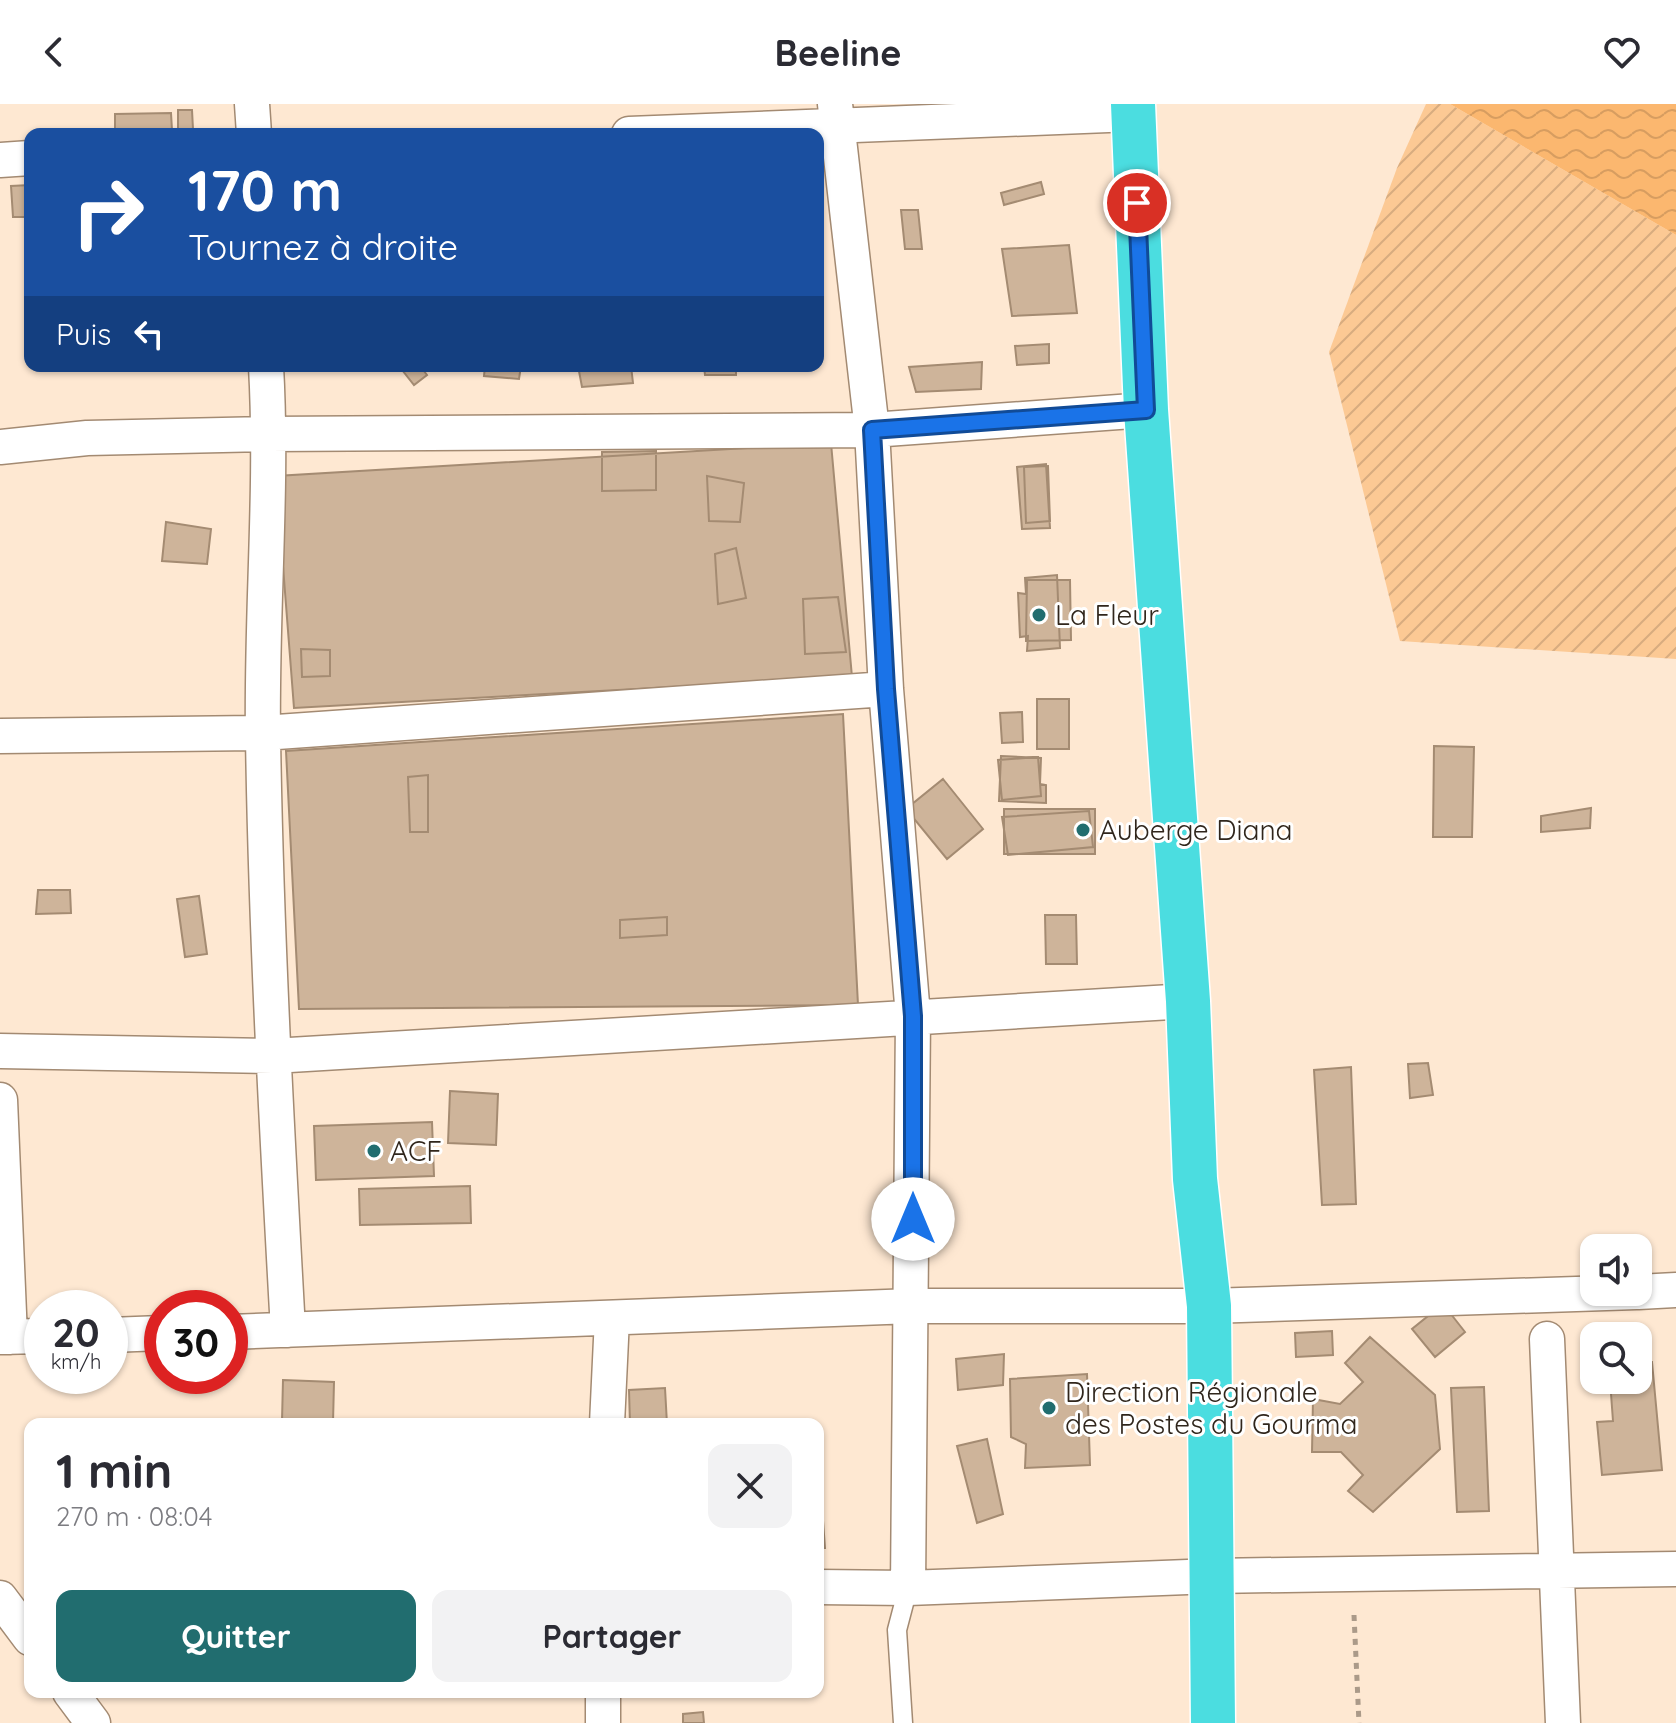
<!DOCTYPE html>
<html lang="fr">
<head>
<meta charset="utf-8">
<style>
	:root { --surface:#fff; --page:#f2f2f3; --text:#2b2b33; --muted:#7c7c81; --accent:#216d6f }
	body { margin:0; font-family:Quicksand,sans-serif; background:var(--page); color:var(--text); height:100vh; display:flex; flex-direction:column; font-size:30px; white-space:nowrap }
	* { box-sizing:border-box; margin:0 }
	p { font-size:26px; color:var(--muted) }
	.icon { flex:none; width:44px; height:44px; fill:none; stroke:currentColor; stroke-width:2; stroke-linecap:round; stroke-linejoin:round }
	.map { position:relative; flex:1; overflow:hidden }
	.panel { position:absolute; left:24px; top:1314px; width:800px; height:280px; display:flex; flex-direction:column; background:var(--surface); border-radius:16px; box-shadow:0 2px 6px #0004 }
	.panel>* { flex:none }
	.banner { position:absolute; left:24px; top:24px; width:800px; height:244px; border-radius:16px; box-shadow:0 2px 6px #0004; background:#1a4fa0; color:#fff; overflow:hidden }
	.tools { position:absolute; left:1580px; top:1130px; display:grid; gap:16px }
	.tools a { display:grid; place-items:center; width:72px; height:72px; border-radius:16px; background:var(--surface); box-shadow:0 2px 6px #0004; font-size:40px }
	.speed { position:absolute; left:24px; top:1186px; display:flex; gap:16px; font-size:40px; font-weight:700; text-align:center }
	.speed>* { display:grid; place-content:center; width:104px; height:104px; border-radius:50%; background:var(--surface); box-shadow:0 2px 6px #0004; line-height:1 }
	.speed small { font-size:20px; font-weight:400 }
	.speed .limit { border:12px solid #d22; background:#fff; color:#111 }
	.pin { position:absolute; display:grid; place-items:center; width:68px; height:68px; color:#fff; margin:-34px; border:4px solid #fff; border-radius:50%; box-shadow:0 2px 8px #0007 }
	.me { position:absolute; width:88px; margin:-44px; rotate:0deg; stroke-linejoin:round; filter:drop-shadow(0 0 6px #0008) }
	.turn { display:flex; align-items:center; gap:28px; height:168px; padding:0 32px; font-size:36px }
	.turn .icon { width:104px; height:104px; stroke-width:2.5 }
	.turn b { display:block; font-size:56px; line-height:68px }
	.then { display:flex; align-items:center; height:76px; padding:0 32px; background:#0003; gap:16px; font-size:30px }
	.round { display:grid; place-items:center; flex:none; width:84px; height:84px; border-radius:16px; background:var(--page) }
	.summary { display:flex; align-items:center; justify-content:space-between; height:136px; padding:0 32px }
	h1 { font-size:48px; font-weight:700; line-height:60px }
	.primary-button { display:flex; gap:16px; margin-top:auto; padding:16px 32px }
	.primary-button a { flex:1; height:92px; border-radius:16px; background:var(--accent); color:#fff; font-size:32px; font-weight:700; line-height:92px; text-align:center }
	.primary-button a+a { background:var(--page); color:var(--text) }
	header { display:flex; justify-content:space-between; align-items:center; height:104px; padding:0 32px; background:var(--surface); font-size:36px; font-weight:700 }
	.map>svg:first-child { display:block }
	.garden { fill:url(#garden-furrows) }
	.water { fill:url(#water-waves) }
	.building { fill:#ceb49a; stroke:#a48b72; stroke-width:2 }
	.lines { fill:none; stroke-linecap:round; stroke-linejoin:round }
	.lane-casing { stroke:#a38a72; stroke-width:21 }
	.street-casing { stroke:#a38a72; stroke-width:37 }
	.highway-casing { stroke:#fff; stroke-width:47 }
	.path { stroke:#ab9a89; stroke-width:5; stroke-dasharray:6 6; stroke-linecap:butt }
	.lane { stroke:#fff; stroke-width:18 }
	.street { stroke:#fff; stroke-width:34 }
	.highway { stroke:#4bdde0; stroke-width:44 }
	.route-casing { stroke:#114b97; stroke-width:20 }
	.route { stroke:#1a73e8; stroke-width:14 }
	.poi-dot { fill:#216d6f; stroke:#fff; stroke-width:3 }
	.labels { text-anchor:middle; stroke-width:6; stroke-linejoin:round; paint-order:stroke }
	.poi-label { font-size:28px; fill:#30261c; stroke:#fff; text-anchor:start }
</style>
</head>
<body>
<header><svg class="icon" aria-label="back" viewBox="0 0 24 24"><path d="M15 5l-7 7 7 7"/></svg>Beeline<svg class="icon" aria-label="heart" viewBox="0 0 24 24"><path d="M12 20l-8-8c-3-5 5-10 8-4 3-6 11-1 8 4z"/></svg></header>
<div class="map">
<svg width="1676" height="1619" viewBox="0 0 1676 1619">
	<defs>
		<pattern id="garden-furrows" width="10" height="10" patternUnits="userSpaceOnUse" patternTransform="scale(2)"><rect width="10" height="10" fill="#fcc994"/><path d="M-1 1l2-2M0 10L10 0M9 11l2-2" fill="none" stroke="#d8ac7f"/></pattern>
		<pattern id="water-waves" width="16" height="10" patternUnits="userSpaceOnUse" patternTransform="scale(2)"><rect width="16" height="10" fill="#fbb76f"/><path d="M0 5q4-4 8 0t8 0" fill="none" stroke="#d79d60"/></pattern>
	</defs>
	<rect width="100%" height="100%" fill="#fee8d2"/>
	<path class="garden" d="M1426 0H1450L1676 131V555L1400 537 1329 248 1397 64Z"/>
	<path class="water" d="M1450 0H1676V131Z"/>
	<path class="building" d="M178 6H192L193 25H178Z
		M171 9 172 26 115 27V10Z
		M1041 78 1044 90 1004 101 1001 89Z
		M30 81V113H13L11 82Z
		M901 106H918L922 145H905Z
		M1069 141 1077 209 1012 212 1002 145Z
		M1049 240V259L1017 261 1015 242Z
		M982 258 981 285 916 288 909 263Z
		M399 262H420L427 271 414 281Z
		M485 262H521L519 275 484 272Z
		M578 262H631L633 279 582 283Z
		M704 262H736V271H705Z
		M831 339 852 573 294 604 276 372Z
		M656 347V386L602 387V348Z
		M1046 360 1050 424 1022 425 1017 363Z
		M1048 362 1050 417 1026 419 1024 363Z
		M707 372 744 379 740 418 709 417Z
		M166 418 211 425 207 460 162 457Z
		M736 444 746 494 718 500 715 450Z
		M1057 471 1060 544 1027 547 1028 532 1020 533 1018 489 1026 490 1025 474Z
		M1027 476H1070L1071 536 1026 537Z
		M838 493 846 548 805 550 803 495Z
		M301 545 330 546V572L302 573Z
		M1037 595H1069V645H1037Z
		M1022 608 1023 638 1002 639 1000 609Z
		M843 610 858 901 299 905 286 647Z
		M1434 642 1474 643 1472 733H1433Z
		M1001 652 1041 654 1040 680 1046 681V699L999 697Z
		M1038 653 1041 692 1002 696 998 656Z
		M428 671V728H410L408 673Z
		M943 675 983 725 947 755 906 705Z
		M1591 704 1590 724 1541 728V712Z
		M1004 705H1095V750H1004Z
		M1089 707 1093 743 1008 751 1002 713Z
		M38 786H70L71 809 36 810Z
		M199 792 207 850 185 853 177 795Z
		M1045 811H1076L1077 860H1046Z
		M667 813V831L620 834V816Z
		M1428 959 1433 991 1410 994 1408 960Z
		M1351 963 1356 1100 1322 1101 1314 966Z
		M450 987 498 990 496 1041 448 1039Z
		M432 1018 434 1072 316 1076 314 1022Z
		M470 1082 471 1119 360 1121 359 1085Z
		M1443 1200 1465 1228 1435 1253 1412 1225Z
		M1332 1227 1333 1251 1296 1253 1295 1229Z
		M1370 1233 1435 1291 1440 1345 1373 1408 1348 1387 1363 1371 1341 1348H1312L1313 1295 1340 1300 1363 1278 1345 1259Z
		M1004 1250 1003 1281 958 1286 956 1255Z
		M1652 1258 1662 1366 1602 1371 1597 1318 1613 1317 1610 1276H1638V1259Z
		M1087 1270 1090 1361 1025 1364 1026 1340 1011 1333 1010 1275Z
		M283 1276 334 1278 333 1319 282 1317Z
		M1484 1283 1489 1407 1457 1408 1451 1284Z
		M665 1284 667 1320H630L629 1286Z
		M987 1335 1003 1410 977 1419 957 1342Z
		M818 1348 825 1444H818Z
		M703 1608 704 1619H683V1610Z"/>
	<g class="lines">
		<defs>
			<path id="lane" d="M903 1619 897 1526 908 1484"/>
			<path id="street" d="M252 0 254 30
				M835 0 872 326 886 585 913 912 908 1484
				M629 30 1133 10
				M0 56 30 54
				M266 262C273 385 261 509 263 632 266 830 277 1028 288 1226
				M0 343 87 334 270 330 872 326 1146 306
				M0 632 263 629 886 585
				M0 947 273 952 1188 897
				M0 996 10 1233
				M1638 1188 1676 1186
				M230 1228 912 1202H1209L1636 1188
				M110 1231 162 1229
				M0 1233 42 1232
				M1547 1235 1563 1619
				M607 1320 612 1214
				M818 1483 908 1484 1213 1472 1676 1465
				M0 1494 30 1534
				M70 1588 93 1619
				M603 1588V1619"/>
			<path id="highway" d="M1133 0 1146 306 1188 897 1195 1075 1209 1202 1213 1619"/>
		</defs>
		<use href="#lane" class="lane-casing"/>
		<use href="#street" class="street-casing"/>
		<use href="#highway" class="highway-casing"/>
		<path class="path" d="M1354 1511 1359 1619"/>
		<use href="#lane" class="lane"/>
		<use href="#street" class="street"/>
		<use href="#highway" class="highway"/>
	</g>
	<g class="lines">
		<defs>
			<path id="route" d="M913 1115V912L886 585 872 326 1146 306 1137 99"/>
		</defs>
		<use href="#route" class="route-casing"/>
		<use href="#route" class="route"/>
	</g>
	<g class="poi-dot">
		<circle cx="1039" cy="511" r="8"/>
		<circle cx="1083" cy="726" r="8"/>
		<circle cx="374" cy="1047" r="8"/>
		<circle cx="1049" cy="1304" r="8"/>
	</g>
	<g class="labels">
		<g class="poi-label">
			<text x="1055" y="521">La Fleur</text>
			<text x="1099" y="736">Auberge Diana</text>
			<text x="390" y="1057">ACF</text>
			<text x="1065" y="1298">Direction Régionale<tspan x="1065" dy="32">des Postes du Gourma</tspan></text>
		</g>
	</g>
</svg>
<div class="tools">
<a><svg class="icon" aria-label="sound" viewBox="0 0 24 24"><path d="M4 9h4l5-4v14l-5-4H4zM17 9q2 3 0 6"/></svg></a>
<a><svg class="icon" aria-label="search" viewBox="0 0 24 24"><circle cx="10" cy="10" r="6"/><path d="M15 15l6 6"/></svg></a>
</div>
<div class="speed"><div>20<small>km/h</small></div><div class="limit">30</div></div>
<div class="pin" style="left:1137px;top:99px;background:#d93025"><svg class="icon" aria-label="arrive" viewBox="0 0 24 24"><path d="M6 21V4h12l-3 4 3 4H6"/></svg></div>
<svg class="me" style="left:913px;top:1115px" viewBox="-20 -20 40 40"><circle r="19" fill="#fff"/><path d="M0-13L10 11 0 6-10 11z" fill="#1a73e8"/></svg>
<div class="banner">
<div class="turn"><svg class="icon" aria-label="right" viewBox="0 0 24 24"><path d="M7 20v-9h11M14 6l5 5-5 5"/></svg><div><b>170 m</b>Tournez à droite</div></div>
<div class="then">Puis<svg class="icon" aria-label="left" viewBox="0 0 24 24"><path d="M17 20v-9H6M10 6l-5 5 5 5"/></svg></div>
</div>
<section class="panel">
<div class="summary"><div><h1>1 min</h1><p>270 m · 08:04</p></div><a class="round"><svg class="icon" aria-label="close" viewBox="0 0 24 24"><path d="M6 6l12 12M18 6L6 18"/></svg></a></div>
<div class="primary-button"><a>Quitter</a><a>Partager</a></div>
</section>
</div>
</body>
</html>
